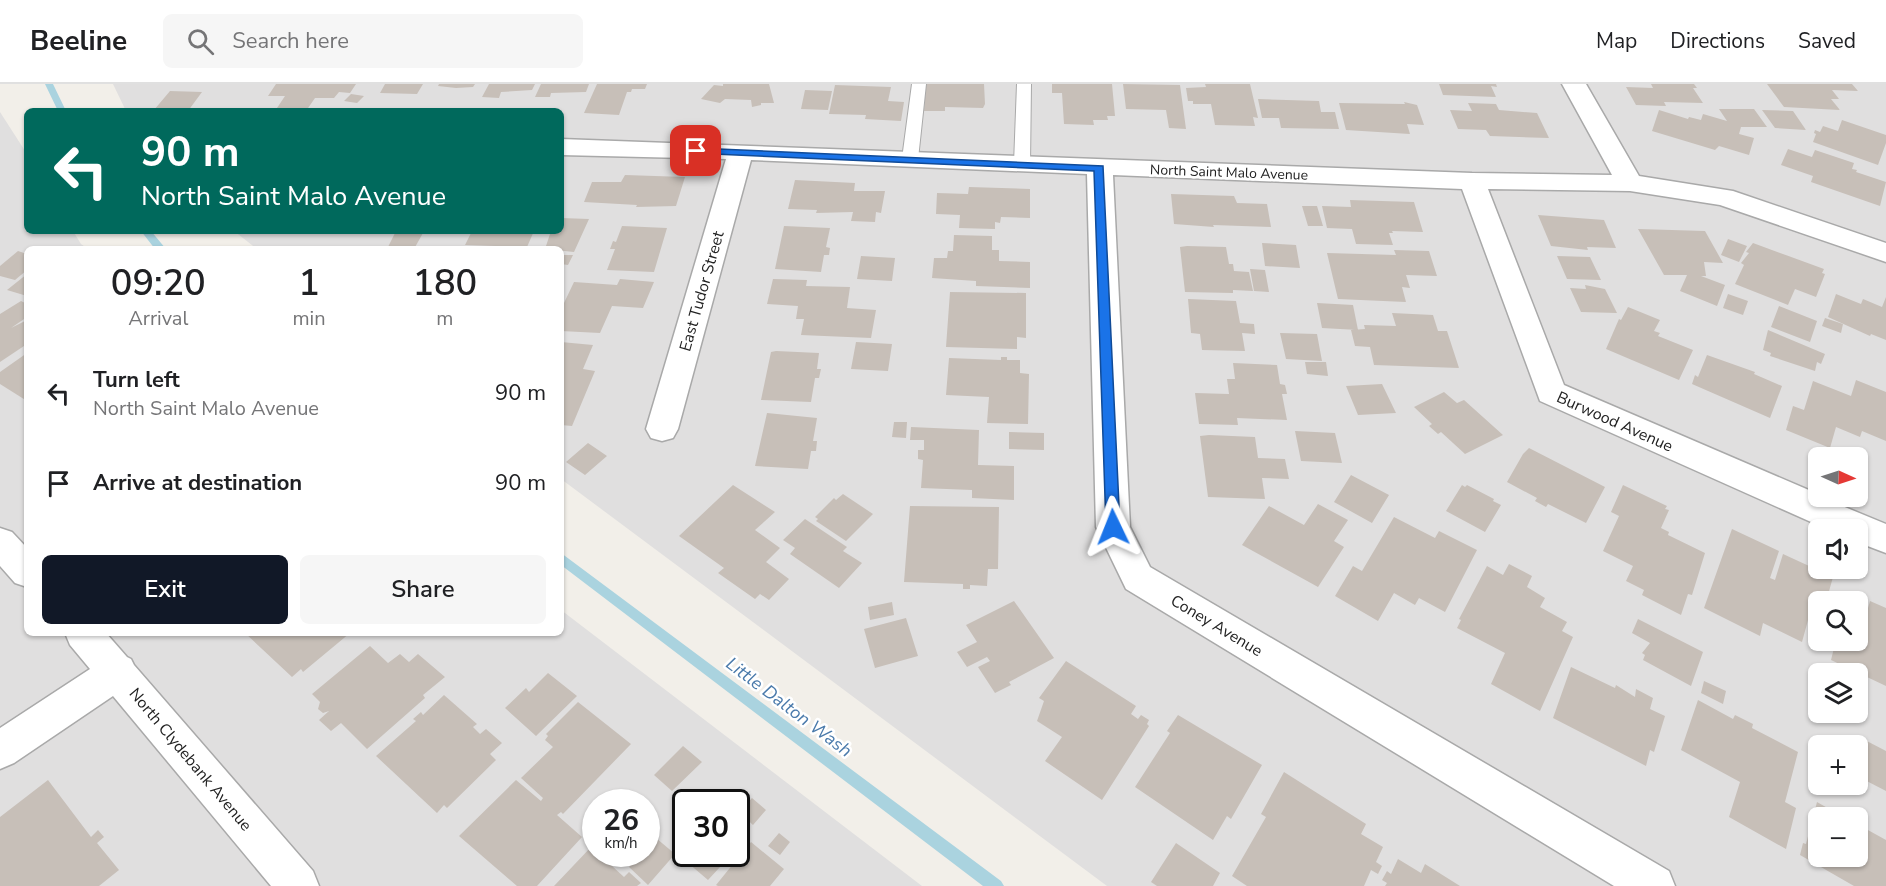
<!DOCTYPE html>
<html lang="en">
<head>
<meta charset="utf-8">
<style>
	:root { --surface:#fff; --page:#f6f6f6; --text:#202124; --muted:#757577; --line:#e0e0e0; --accent:#111827 }
	body { margin:0; font-family:"Nunito Sans",sans-serif; background:var(--page); color:var(--text); height:100vh; display:flex; flex-direction:column; font-size:22px; white-space:nowrap }
	* { box-sizing:border-box; margin:0 }
	p { font-size:20px; color:var(--muted) }
	.icon { flex:none; width:33px; height:33px; fill:none; stroke:currentColor; stroke-width:2; stroke-linecap:round; stroke-linejoin:round }
	.map { position:relative; flex:1; overflow:hidden }
	.drawer { position:absolute; left:24px; top:162px; width:540px; height:390px; display:flex; flex-direction:column; background:var(--surface); border-radius:9px; box-shadow:0 2px 4px #0004 }
	.drawer>* { flex:none }
	.top-card { position:absolute; left:24px; top:24px; width:540px; height:126px; border-radius:9px; box-shadow:0 2px 4px #0004; background:#00695c; color:#fff; overflow:hidden }
	.needle { width:39px; rotate:93deg }
	.fabs { position:absolute; left:1808px; top:363px; display:grid; gap:12px }
	.fabs a { display:grid; place-items:center; width:60px; height:60px; border-radius:9px; background:var(--surface); box-shadow:0 2px 4px #0004; font-size:30px }
	.speed { position:absolute; left:582px; top:705px; display:flex; gap:12px; font-size:30px; font-weight:700; text-align:center }
	.speed>* { display:grid; place-content:center; width:78px; height:78px; border-radius:50%; background:var(--surface); box-shadow:0 2px 4px #0004; line-height:1 }
	.speed small { font-size:15px; font-weight:400 }
	.speed .limit { border:3px solid #111; border-radius:9px; background:#fff; color:#111 }
	.pin { position:absolute; display:grid; place-items:center; width:51px; height:51px; color:#fff; margin:-26px; border-radius:12px; box-shadow:0 3px 9px #0006 }
	.me { position:absolute; width:66px; margin:-33px; rotate:358deg; stroke-linejoin:round; filter:drop-shadow(0 0 4px #0008) }
	.turn { display:flex; align-items:center; gap:21px; height:126px; padding:0 18px; font-size:27px }
	.turn .icon { width:78px; height:78px; stroke-width:2.5 }
	.turn b { display:block; font-size:42px; line-height:51px }
	.eta { display:flex; justify-content:space-evenly; align-items:center; height:102px; text-align:center }
	.eta b { font-size:36px; font-weight:600; line-height:42px }
	.button { display:flex; gap:12px; margin-top:auto; padding:12px 18px }
	.button a { flex:1; height:69px; border-radius:9px; background:var(--accent); color:#fff; font-size:24px; font-weight:600; line-height:69px; text-align:center }
	.button a+a { background:var(--page); color:var(--text) }
	ul { padding:0; list-style:none }
	li { display:flex; align-items:center; gap:18px; height:90px; padding:0 18px }
	li div { flex:1 }
	li b { display:block; font-size:22px }
	li em { font-style:normal }
	header { display:flex; align-items:center; gap:36px; box-sizing:border-box; height:84px; padding:0 30px; background:var(--surface); border-bottom:2px solid var(--line) }
	header strong { font-size:28px }
	nav { display:flex; gap:33px; margin-inline-start:auto; font-size:21px }
	.search { width:420px; height:54px; background:var(--page); display:flex; align-items:center; gap:15px; box-sizing:border-box; padding:0 21px; border-radius:9px; color:var(--muted); font-size:22px }
	.map>svg:first-child { display:block }
	.residential { fill:#e0dfdf; fill-rule:evenodd }
	.lines { fill:none; stroke-linecap:round; stroke-linejoin:round }
	.stream { fill:#aad3df; fill-rule:evenodd }
	.building { fill:#c7bfb8 }
	.service-casing { stroke:#a9a9a9; stroke-width:2 }
	.minor-casing { stroke:#a9a9a9; stroke-width:3 }
	.service { fill:#fff; fill-rule:evenodd }
	.minor { fill:#fff; fill-rule:evenodd }
	.route { fill:#1a73e8; stroke:#114b97; stroke-width:1.5 }
	.labels { text-anchor:middle; stroke-width:5; stroke-linejoin:round; paint-order:stroke }
	.far-street-label { font-size:14px; fill:#222; stroke:#fff }
	.street-label { font-size:16px; fill:#222; stroke:#fff }
	.water-label { font-size:18px; font-style:italic; fill:#4a7aab; stroke:#fff }
</style>
</head>
<body>
<header>
<strong>Beeline</strong>
<div class="search"><svg class="icon" aria-label="search" viewBox="0 0 24 24"><circle cx="10" cy="10" r="6"/><path d="M15 15l6 6"/></svg>Search here</div>
<nav><a>Map</a><a>Directions</a><a>Saved</a></nav>
</header>
<div class="map">
<svg width="1886" height="802" viewBox="0 0 1886 802">
	<rect width="100%" height="100%" fill="#f2efe9"/>
	<path class="residential" d="M113 0H1886V802H1107L561 395V165H257L234 147H561V27H126ZM1818 374H1857V412H1818ZM1818 446H1857V484H1818ZM1818 518H1857V556H1818ZM1818 590H1857V628H1818ZM1818 662H1857V700H1818ZM1818 734H1857V772H1818Z
		M0 28 27 70V147H73L81 160 88 165H27V549H561V526L922 802H0ZM596 718H646V770H596ZM686 718H736V770H686Z"/>
	<g class="lines">
		<path class="stream" d="M45 0H53L66 27H58Z
			M141 147H151L166 165H155Z
			M561 469 1001 797 1004 802H983L561 481Z"/>
	</g>
	<path class="building" d="M276 0H356L350 9 339 8 334 14H315L306 27H275L285 12H268Z
		M385 0H423L417 10 380 9Z
		M439 0H475L473 3 456 4 438 2Z
		M489 0H535L532 6 501 8 499 14 482 13Z
		M541 0H589L586 8 551 9 550 13H535Z
		M597 0H647L645 5H632L631 8H627L619 31 584 29Z
		M723 0H769L774 19H761V21L752 23 751 16 725 15 720 19 701 15 714 1 723 2Z
		M926 0H984L985 20 983 24 945 23V27H924Z
		M1052 0H1112L1115 32H1107L1108 36H1093L1094 41 1064 40 1062 9H1052Z
		M1123 0 1180 1 1186 45 1169 44 1166 26 1126 25Z
		M1205 0H1250L1258 34 1253 33 1255 42 1215 41 1211 20H1193V17H1188L1186 4 1206 3Z
		M1439 0H1496L1497 3 1491 2 1496 13 1443 11Z
		M1651 0H1694L1697 4H1693L1703 19 1664 18 1666 22 1636 21 1626 3 1653 4Z
		M1767 0H1852L1858 7 1832 6 1839 15H1831L1840 26 1784 23Z
		M835 1 891 3 888 17 904 18 901 37 865 35 866 31 829 30Z
		M805 6 832 7 828 26 801 25Z
		M170 7 202 8 188 27 154 26Z
		M351 10 364 12 357 19 344 17Z
		M1258 15 1319 17 1321 28H1335L1339 45 1281 44 1279 34H1262Z
		M1404 18 1417 21 1424 41 1407 40 1410 50 1346 46 1339 19 1405 20Z
		M1468 19 1496 20 1499 26 1537 29 1549 54 1490 52 1486 46 1458 45 1450 26 1472 27Z
		M1719 25H1754L1767 43H1741L1739 50 1754 54 1749 71 1719 62 1715 66 1652 47 1659 26 1688 35 1689 33 1701 36 1703 30 1727 37Z
		M1762 26 1793 27 1806 46 1775 44Z
		M1842 36 1886 51V59L1878 81 1813 58 1816 50 1814 49 1815 46 1820 48 1823 42 1838 47Z
		M1788 65 1812 73 1815 66 1854 79 1852 85 1857 86 1856 88 1886 98 1880 122 1811 98 1813 92 1781 81Z
		M625 91 685 93 676 122 636 123 637 121 584 118 592 98H621Z
		M795 96 855 99 854 107H885L881 129 876 128 875 138 851 137 853 128 816 129 817 126 788 125Z
		M969 103 1030 105V134L1001 133 1000 139 995 138V145L959 144 960 131 936 130 937 109 968 110Z
		M1171 110 1234 112 1237 119 1267 120 1271 143 1213 141 1214 143 1174 140Z
		M1350 116 1414 118 1423 148 1392 147 1393 149H1389L1393 161 1356 160 1352 145 1327 144 1322 122 1351 123Z
		M1302 122H1317L1323 142H1308Z
		M1538 131 1604 136 1616 164 1587 163 1588 166 1551 162Z
		M561 134 589 135 574 168 545 165 551 147H561Z
		M622 142 667 144 654 188 607 186 615 165H610L613 157 616 158Z
		M784 142 830 144 826 163 830 164 829 171H824L821 188 775 185Z
		M1638 145 1705 147 1723 179 1704 178 1706 192H1701L1725 201 1717 222 1680 207 1687 191H1664Z
		M396 147H435L433 150 423 149 414 165H387Z
		M472 147H534L527 163 465 161Z
		M954 151 992 152V166H999V177L1030 178V204L976 202V197L932 194 934 174H947L948 167H953Z
		M1728 155 1747 162 1739 178 1721 171Z
		M1262 159 1296 161 1300 184 1265 182Z
		M1753 159 1824 185 1822 189 1825 190 1816 213 1795 205 1788 221 1735 200 1744 181 1741 179 1749 169 1746 168Z
		M341 162H374L372 165H339Z
		M1187 162 1226 163 1229 180H1233L1234 187 1249 188 1253 207 1233 206V209L1185 208 1180 163Z
		M1394 166 1429 167 1437 192 1406 191 1410 204 1402 203 1406 218 1338 215 1327 169 1396 171Z
		M18 167 27 170V186L15 196 0 192V182Z
		M561 171H573L568 181 561 180Z
		M861 172 895 174 892 197 857 195Z
		M1557 172 1590 173 1601 196 1567 195Z
		M1250 185 1265 186 1269 208 1254 207Z
		M27 190V212L7 206Z
		M620 195 654 198 643 224 612 222 600 249 561 247V218L564 219 574 198 617 201Z
		M773 195 807 196 806 202 850 203 847 224 876 226 871 254 801 251 804 235H796L798 222 767 220Z
		M1585 201 1605 205 1617 229 1581 228 1570 204 1586 205Z
		M950 208 1026 209V254L1017 253V265L946 263Z
		M1728 210 1748 217 1743 231 1723 224Z
		M1836 210 1861 220 1863 215 1882 223 1886 213V256L1871 250 1870 252 1828 233Z
		M1188 215 1236 217 1240 239 1254 240 1255 250 1242 249 1245 267 1202 266 1200 250 1191 249Z
		M21 217 27 220V233L11 244 27 236V260L0 278V230Z
		M1317 219 1353 221 1358 246 1322 244Z
		M1779 222 1817 237 1810 258 1771 243Z
		M1628 223 1660 236 1654 247 1660 249 1658 252 1693 266 1679 296 1606 265 1619 235 1621 236Z
		M1392 229 1433 231 1438 247H1447L1459 284 1374 281 1370 263 1355 262 1351 246 1365 245 1364 241 1396 242Z
		M1825 234 1843 240 1841 249 1822 242Z
		M1768 246 1825 270 1821 280 1817 278 1815 287 1770 272 1771 269 1763 266Z
		M1280 249 1317 250 1322 277 1286 275Z
		M561 258 593 261 583 285 595 287 572 342 561 341Z
		M856 258 892 260 888 287 851 285Z
		M776 267 819 269 817 285H821L819 294H815L811 318 761 316 771 268Z
		M27 269V317L0 300V288Z
		M1707 271 1755 288 1754 290 1782 302 1770 334 1692 300 1695 291 1698 293Z
		M1001 273H1007V276H1020V289L1029 290 1028 340 987 339 989 313 946 311 949 274 1001 276Z
		M1305 278H1326L1328 292 1307 290Z
		M1233 279 1277 281 1280 300 1285 301 1287 310H1282L1287 336 1237 334 1238 341 1199 340 1195 309 1229 310 1227 295H1235Z
		M1856 296 1886 308V357L1862 347 1860 353 1836 343 1830 364 1786 346 1793 322 1804 326 1813 297 1851 312Z
		M1382 300 1396 329 1358 331 1346 302Z
		M1444 308 1457 319 1464 316 1503 351 1465 370 1441 348 1438 350 1429 342 1432 340 1414 323Z
		M767 329 817 334 813 357H817L816 367H811L808 385 755 382Z
		M894 338H907L906 354 892 353Z
		M911 343 979 346 978 381 1014 382V416L972 414V406L921 404 923 376 918 375V366H924V356H910Z
		M1295 347 1335 349 1342 379 1301 377Z
		M1009 348 1044 349V366L1009 365Z
		M1209 351 1255 353 1258 374 1285 375 1289 395 1262 394 1265 415 1208 413 1200 352Z
		M588 359 607 372 585 391 566 378Z
		M1529 364 1605 403 1586 439 1548 420 1546 423 1535 417 1537 414 1507 398 1523 370Z
		M1351 391 1389 411 1372 439 1334 418Z
		M733 401 775 428 755 446 780 464 766 478 789 495 769 516 760 510 755 515 718 489 724 484 679 452Z
		M1462 401 1465 403 1467 401 1494 415 1493 417 1501 421 1485 448 1446 427Z
		M1623 401 1667 422 1665 425 1669 426 1661 444 1669 448 1668 451 1705 469 1692 511 1688 510 1681 531 1642 511 1644 506 1626 497 1633 482 1603 467 1619 432 1611 428Z
		M843 410 873 430 846 457 816 437 818 435 815 433 834 414 836 416Z
		M1318 420 1348 436 1334 457 1344 463 1318 503 1242 461 1269 422 1304 441Z
		M910 422 999 423 998 485H988L987 502 970 501V505H963V500L904 498Z
		M1394 433 1435 454 1439 447 1477 466 1445 528 1419 514 1415 521 1394 509 1378 537 1335 512 1353 482 1362 487Z
		M805 435 847 463 843 467 862 479 839 504 790 470 795 464 783 456Z
		M1732 445 1779 467 1770 494 1775 496 1783 470 1833 493 1826 518H1818V521L1813 518 1802 558 1763 539 1760 552 1704 524Z
		M1509 480 1532 492 1527 503 1545 514 1540 523 1567 538 1562 547 1573 553 1540 627 1491 600 1505 569 1457 544 1461 536 1459 535 1487 482 1503 491Z
		M1014 517 1054 574 1009 598 1011 601 995 609 978 583 990 577 987 573 967 583 957 568 977 558 966 541Z
		M1870 517 1886 524V602L1831 576 1836 556H1857V518L1868 524Z
		M892 518 894 531 870 536 868 523Z
		M906 534 918 572 875 584 864 545Z
		M1638 535 1703 568 1691 602 1643 576 1645 571 1642 569 1650 559 1632 549Z
		M245 549H350L303 588 301 585 292 593Z
		M370 562 388 579 400 570 409 578 418 570 445 593 423 611 425 614 367 665 341 639 331 647 319 636 329 627 323 629 318 625 320 618 312 610Z
		M1066 577 1136 622 1131 630 1138 635 1141 631 1149 636 1147 640 1149 642 1102 716 1045 677 1062 653 1037 637 1044 617 1039 614Z
		M1571 583 1615 604 1616 601 1635 613 1636 605 1653 614 1650 625 1665 632 1654 668 1650 666 1646 682 1553 634Z
		M548 589 577 612 536 652 505 624 526 604 529 608Z
		M1704 597 1726 607 1723 620 1701 609Z
		M444 611 477 640 473 643 480 650 486 645 502 659 490 670 496 676 447 724 444 721 437 729 376 672 416 637 413 635 421 628 423 631Z
		M1698 616 1733 635 1735 631 1753 640 1752 644 1798 668 1785 718 1796 724 1786 765 1729 733 1740 698 1681 666Z
		M578 618 631 660 563 730 561 728 557 731 582 753 537 802H517L459 752 516 696 541 717 543 714 521 694 553 663 545 656 548 652 546 650Z
		M1178 631 1262 681 1231 735 1227 732 1213 756 1135 703 1170 649 1167 647Z
		M1861 654 1886 667V707L1857 692V670Z
		M683 662 702 678 672 707 654 691Z
		M1284 688 1366 740 1361 750 1383 763 1376 778 1382 782 1378 790 1371 786 1364 802H1247L1232 792 1266 733 1261 730Z
		M48 696 91 753 98 746 104 753 97 759 119 786 99 802H0V733Z
		M752 714 766 726 753 741 739 728Z
		M1817 718 1845 734H1818V772H1857V740L1886 756V802H1854L1800 771 1803 759 1806 760Z
		M736 745 746 753 736 764Z
		M779 749 790 758 780 771 768 762Z
		M656 754 675 770 648 801 629 783 641 770H646V764Z
		M686 754V770H732L708 796 674 767Z
		M751 758 784 785 770 802H718L716 801Z
		M1176 759 1220 789 1213 802H1157L1151 798Z
		M592 762 596 770H599L624 793 629 788 641 799 637 802H554Z
		M1398 775 1421 789 1425 780 1460 802H1385L1387 799 1382 796 1387 787 1391 790Z"/>
	<g class="lines">
		<defs>
			<path id="service" d="M912 0H926L918 75 910 80 902 75Z
				M1017 0H1031L1030 80 1022 85 1014 80Z"/>
			<path id="minor" d="M1562 0H1586L1639 92 1733 107 1886 159V178L1720 121 1630 107 1488 105 1564 301 1818 410V412L1886 440V469L1857 458V446H1829L1540 317 1462 105 1113 91 1130 443 1150 483 1669 787 1675 802H1614L1126 505 1096 443 1087 90 751 76 678 345 673 354 662 357 651 354 646 345 726 75 561 71V55L1472 89 1612 91Z
				M0 444 12 448 27 464V503L15 499 0 482Z
				M65 549H106L127 573 131 575 134 581 313 787 319 802H271L113 612 14 679 0 685V644L90 585 70 561Z"/>
		</defs>
		<use href="#service" class="service-casing"/>
		<use href="#minor" class="minor-casing"/>
		<use href="#service" class="service"/>
		<use href="#minor" class="minor"/>
	</g>
	<path class="route" d="M696 64 1103 82 1120 443 1118 447H1108L1106 443 1094 87 692 69 691 67Z"/>
	<g class="labels">
		<g class="far-street-label">
			<text transform="translate(1229 88) rotate(2)" y="5">North Saint Malo Avenue</text>
		</g>
		<g class="street-label">
			<text transform="translate(701 207) rotate(-74)" y="6">East Tudor Street</text>
			<text transform="translate(1615 337) rotate(24)" y="6">Burwood Avenue</text>
			<text transform="translate(1217 541) rotate(31)" y="6">Coney Avenue</text>
			<text transform="translate(191 675) rotate(50)" y="6">North Clydebank Avenue</text>
		</g>
		<g class="water-label">
			<text transform="translate(789 623) rotate(37)" y="6">Little Dalton Wash</text>
		</g>
	</g>
</svg>
<div class="fabs">
<a><svg class="needle" viewBox="-14 -14 28 28"><path d="M0-13l5 13h-10z" fill="#e53935"/><path d="M0 13l5-13h-10z" fill="#757577"/></svg></a>
<a><svg class="icon" aria-label="sound" viewBox="0 0 24 24"><path d="M4 9h4l5-4v14l-5-4H4zM17 9q2 3 0 6"/></svg></a>
<a><svg class="icon" aria-label="search" viewBox="0 0 24 24"><circle cx="10" cy="10" r="6"/><path d="M15 15l6 6"/></svg></a>
<a><svg class="icon" aria-label="layers" viewBox="0 0 24 24"><path d="M12 4l9 5-9 5-9-5zM3 14l9 5 9-5"/></svg></a>
<a>+</a>
<a>−</a>
</div>
<div class="speed"><div>26<small>km/h</small></div><div class="limit">30</div></div>
<div class="pin" style="left:696px;top:67px;background:#d93025"><svg class="icon" aria-label="arrive" viewBox="0 0 24 24"><path d="M6 21V4h12l-3 4 3 4H6"/></svg></div>
<svg class="me" style="left:1113px;top:443px" viewBox="-20 -20 40 40"><path d="M0-17L14 15 0 8-14 15z" fill="#1a73e8" stroke="#fff" stroke-width="4"/></svg>
<div class="top-card">
<div class="turn"><svg class="icon" aria-label="left" viewBox="0 0 24 24"><path d="M17 20v-9H6M10 6l-5 5 5 5"/></svg><div><b>90 m</b>North Saint Malo Avenue</div></div>
</div>
<section class="drawer">
<div class="eta">
<div><b>09:20</b><p>Arrival</p></div>
<div><b>1</b><p>min</p></div>
<div><b>180</b><p>m</p></div>
</div>
<ul>
<li><svg class="icon" aria-label="left" viewBox="0 0 24 24"><path d="M17 20v-9H6M10 6l-5 5 5 5"/></svg><div><b>Turn left</b><p>North Saint Malo Avenue</p></div><em>90 m</em></li>
<li><svg class="icon" aria-label="arrive" viewBox="0 0 24 24"><path d="M6 21V4h12l-3 4 3 4H6"/></svg><div><b>Arrive at destination</b></div><em>90 m</em></li>
</ul>
<div class="button"><a>Exit</a><a>Share</a></div>
</section>
</div>
</body>
</html>
